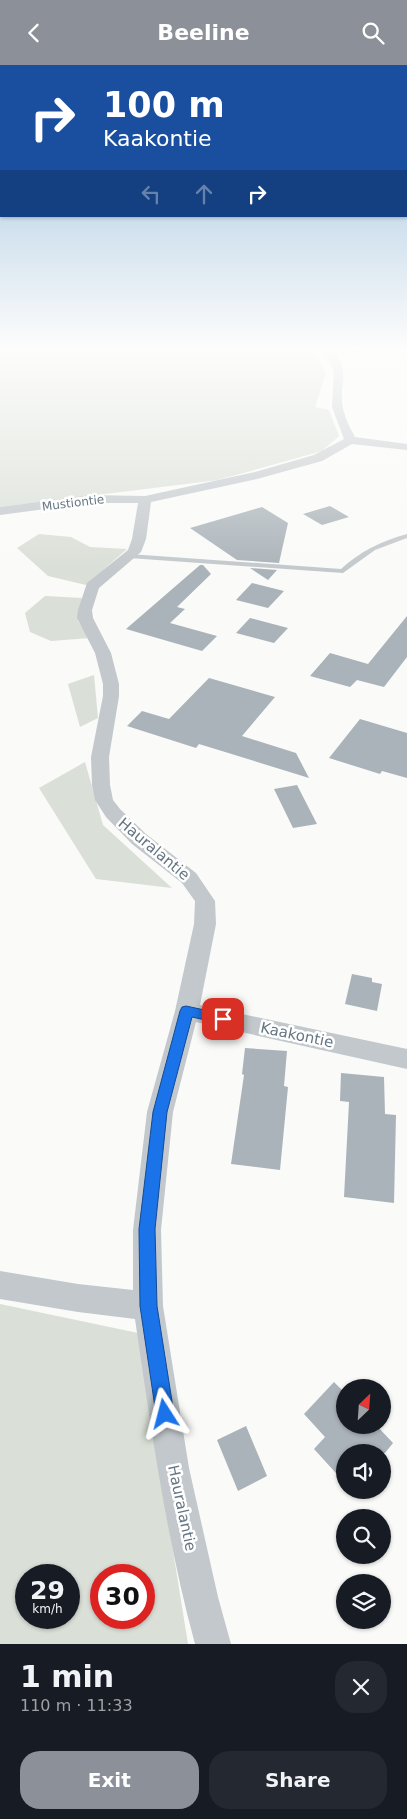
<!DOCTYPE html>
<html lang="en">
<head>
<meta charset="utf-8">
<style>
	:root { --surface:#171b24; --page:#242831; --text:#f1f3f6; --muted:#9ea1a6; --accent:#8c9099 }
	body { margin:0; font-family:"DejaVu Sans",sans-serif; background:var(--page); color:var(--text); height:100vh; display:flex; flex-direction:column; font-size:19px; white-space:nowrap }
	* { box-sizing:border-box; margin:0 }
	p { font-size:16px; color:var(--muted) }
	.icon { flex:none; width:28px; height:28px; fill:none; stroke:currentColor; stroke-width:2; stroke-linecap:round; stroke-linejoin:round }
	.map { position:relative; height:1579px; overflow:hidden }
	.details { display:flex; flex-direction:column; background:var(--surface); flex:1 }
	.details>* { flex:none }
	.hud { position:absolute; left:0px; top:0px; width:408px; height:152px; box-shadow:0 1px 4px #0004; background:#1a4fa0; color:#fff; overflow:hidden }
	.needle { width:32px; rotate:25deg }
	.fabs { position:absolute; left:336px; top:1314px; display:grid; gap:10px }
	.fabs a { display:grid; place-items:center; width:55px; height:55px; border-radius:50%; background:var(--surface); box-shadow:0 1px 4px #0004; font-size:25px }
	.speed { position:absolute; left:15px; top:1499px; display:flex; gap:10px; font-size:25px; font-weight:700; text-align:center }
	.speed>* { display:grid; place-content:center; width:65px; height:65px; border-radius:50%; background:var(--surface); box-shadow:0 1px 4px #0004; line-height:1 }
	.speed small { font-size:12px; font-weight:400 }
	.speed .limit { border:8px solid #d22; background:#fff; color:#111 }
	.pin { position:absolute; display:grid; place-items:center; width:42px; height:42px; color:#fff; margin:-21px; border-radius:10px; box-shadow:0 2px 8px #0006 }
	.me { position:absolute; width:55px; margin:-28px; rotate:351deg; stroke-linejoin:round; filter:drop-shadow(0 0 4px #0008) }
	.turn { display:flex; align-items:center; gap:18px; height:105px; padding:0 20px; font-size:22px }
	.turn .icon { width:65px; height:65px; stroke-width:2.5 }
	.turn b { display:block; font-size:35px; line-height:42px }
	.lanes { display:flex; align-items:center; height:48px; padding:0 20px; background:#0003; justify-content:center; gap:25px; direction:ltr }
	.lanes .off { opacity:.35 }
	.round { display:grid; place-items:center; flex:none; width:52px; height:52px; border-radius:20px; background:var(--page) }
	.summary { display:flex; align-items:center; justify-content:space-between; height:85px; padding:0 20px }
	h1 { font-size:30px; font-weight:600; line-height:38px }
	.action { display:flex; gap:10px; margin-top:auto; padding:10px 20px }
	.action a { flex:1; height:58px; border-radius:20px; background:var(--accent); color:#fff; font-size:20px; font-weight:600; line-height:58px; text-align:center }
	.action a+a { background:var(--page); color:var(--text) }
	header { display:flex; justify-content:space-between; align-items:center; height:65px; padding:0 20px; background:var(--accent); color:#fff; font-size:22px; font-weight:600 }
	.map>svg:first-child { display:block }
	.green { fill:#dadfd7; fill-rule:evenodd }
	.building { fill:#aab3b9 }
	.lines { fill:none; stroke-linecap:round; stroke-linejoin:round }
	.service { fill:#c3c8cc; fill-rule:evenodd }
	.minor { fill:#c3c8cc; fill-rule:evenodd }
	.route { fill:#1a73e8; stroke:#114b97 }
	.labels { text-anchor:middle; stroke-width:5; stroke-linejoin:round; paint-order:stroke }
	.far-street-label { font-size:12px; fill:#657683; stroke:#fff }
	.street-label { font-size:15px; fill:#657683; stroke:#fff }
</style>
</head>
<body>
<header><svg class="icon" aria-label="back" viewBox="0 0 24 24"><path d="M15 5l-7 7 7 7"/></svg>Beeline<svg class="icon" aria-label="search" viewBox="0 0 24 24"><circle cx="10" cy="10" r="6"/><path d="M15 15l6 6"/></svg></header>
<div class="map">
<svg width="407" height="1579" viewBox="0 0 407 1579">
	<rect width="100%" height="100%" fill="#fafaf8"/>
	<path class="green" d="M0 286H315L316 291 326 308 315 342 329 345 339 371 322 386 218 415 0 442Z
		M39 469 71 472 90 482 127 484 86 520 48 511 17 483Z
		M45 531 82 533 78 556 90 573 51 576 30 567 25 548Z
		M94 610 98 653 80 662 68 619Z
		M85 697 103 760 172 823 96 814 39 723Z
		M0 1239 138 1268 188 1579H0ZM26 1510H69V1552H26ZM101 1510H144V1552H101Z"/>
	<path class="building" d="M330 441 349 452 322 460 303 449Z
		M262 442 288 458 279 498 237 495 190 463Z
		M200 500H203L211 509 177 542 185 544 170 558 217 571 202 586 126 564Z
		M250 503 277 505 268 515Z
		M252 518 284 526 268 543 236 535Z
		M407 551V592L384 622 357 615 350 622 310 611 330 588 368 599Z
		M250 553 288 563 274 578 236 568Z
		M209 613 275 632 242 671 296 688 309 713 199 679 196 683 127 661 142 646 169 654Z
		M360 654 407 668V713L382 706 380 709 329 693Z
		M297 720 317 759 293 763 274 724Z
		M352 909 372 913V917L382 919 377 946 345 939Z
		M245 983 287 986 284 1021 288 1022 280 1105 231 1099 244 1010 242 1009Z
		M341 1008 384 1012 385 1049 396 1050 394 1138 344 1132 349 1037 340 1036Z
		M334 1317 345 1328V1360H376L393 1378 385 1388H345V1418L314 1384 325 1372 304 1349Z
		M246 1361 267 1411 238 1426 217 1375Z"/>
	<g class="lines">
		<path class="service" d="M350 286H365L331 290 329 289Z
			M407 469V473L375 485 343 508 129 493 126 491 129 489 341 504C361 486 381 476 407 469Z"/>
		<path class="minor" d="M324 286H334C352 311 338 317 343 343 345 353 350 363 355 372L407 379V385L352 379 322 396 257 414 151 437 146 474 141 487 99 523 92 545 93 553 111 588 119 619V631L109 692 110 720 113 735 120 744 146 769 196 808 215 836 216 859 200 940 407 984V1004L196 957 173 1047 161 1165 163 1241 189 1403 218 1532 231 1579H195C166 1472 151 1363 135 1254L78 1247 0 1234V1206L78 1219 133 1225V1165L147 1047 175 946 194 859 195 836 182 818 132 779 106 752 95 735 92 720 91 692 103 631V619L95 588 77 553 78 545 87 518 128 485 132 474 138 438H91L0 450V442L91 430 145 431 255 407 314 390 344 374 332 342 334 306Z"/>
	</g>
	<linearGradient id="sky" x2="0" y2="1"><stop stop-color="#96bcdc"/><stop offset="0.56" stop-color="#fdfdfc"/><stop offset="1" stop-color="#fdfdfc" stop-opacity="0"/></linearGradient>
	<rect width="407" height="507" fill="url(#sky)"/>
	<path class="route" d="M186 941 223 949 228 950 230 954 228 958 223 959 192 952 167 1047 155 1164 157 1241 174 1349 171 1355 165 1358 158 1355 156 1349 140 1241 139 1164 153 1047 180 946 182 942Z"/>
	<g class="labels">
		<g class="far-street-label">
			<text transform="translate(73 438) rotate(-7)" y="4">Mustiontie</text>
		</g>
		<g class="street-label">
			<text transform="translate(154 784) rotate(40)" y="5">Hauralantie</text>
			<text transform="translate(297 970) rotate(12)" y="5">Kaakontie</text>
			<text transform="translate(182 1443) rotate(78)" y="5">Hauralantie</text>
		</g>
	</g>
</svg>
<div class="fabs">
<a><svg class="needle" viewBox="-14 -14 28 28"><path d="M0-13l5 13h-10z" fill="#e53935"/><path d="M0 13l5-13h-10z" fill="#9ea1a6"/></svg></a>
<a><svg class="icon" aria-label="sound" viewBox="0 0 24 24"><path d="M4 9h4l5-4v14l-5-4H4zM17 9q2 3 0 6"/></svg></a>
<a><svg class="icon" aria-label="search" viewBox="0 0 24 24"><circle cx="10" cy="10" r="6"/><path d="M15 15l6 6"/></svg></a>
<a><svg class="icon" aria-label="layers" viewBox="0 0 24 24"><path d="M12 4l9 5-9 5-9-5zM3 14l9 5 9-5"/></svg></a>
</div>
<div class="speed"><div>29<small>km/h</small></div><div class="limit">30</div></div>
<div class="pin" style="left:223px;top:954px;background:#d93025"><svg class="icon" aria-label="arrive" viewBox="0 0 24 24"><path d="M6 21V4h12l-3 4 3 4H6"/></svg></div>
<svg class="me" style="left:165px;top:1349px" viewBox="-20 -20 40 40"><path d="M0-17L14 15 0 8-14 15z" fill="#1a73e8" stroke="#fff" stroke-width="4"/></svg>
<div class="hud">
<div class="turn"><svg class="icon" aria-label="right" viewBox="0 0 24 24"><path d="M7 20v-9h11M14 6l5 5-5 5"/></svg><div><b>100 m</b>Kaakontie</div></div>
<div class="lanes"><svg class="icon off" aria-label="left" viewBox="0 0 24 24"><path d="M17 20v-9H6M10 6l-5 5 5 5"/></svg><svg class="icon off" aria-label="ahead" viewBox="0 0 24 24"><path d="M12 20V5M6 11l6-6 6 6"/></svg><svg class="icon" aria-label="right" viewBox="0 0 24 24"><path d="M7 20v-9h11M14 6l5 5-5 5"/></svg></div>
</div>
</div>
<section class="details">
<div class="summary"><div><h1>1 min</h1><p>110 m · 11:33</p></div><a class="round"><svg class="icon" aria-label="close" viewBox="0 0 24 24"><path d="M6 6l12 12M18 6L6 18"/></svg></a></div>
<div class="action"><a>Exit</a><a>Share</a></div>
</section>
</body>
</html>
